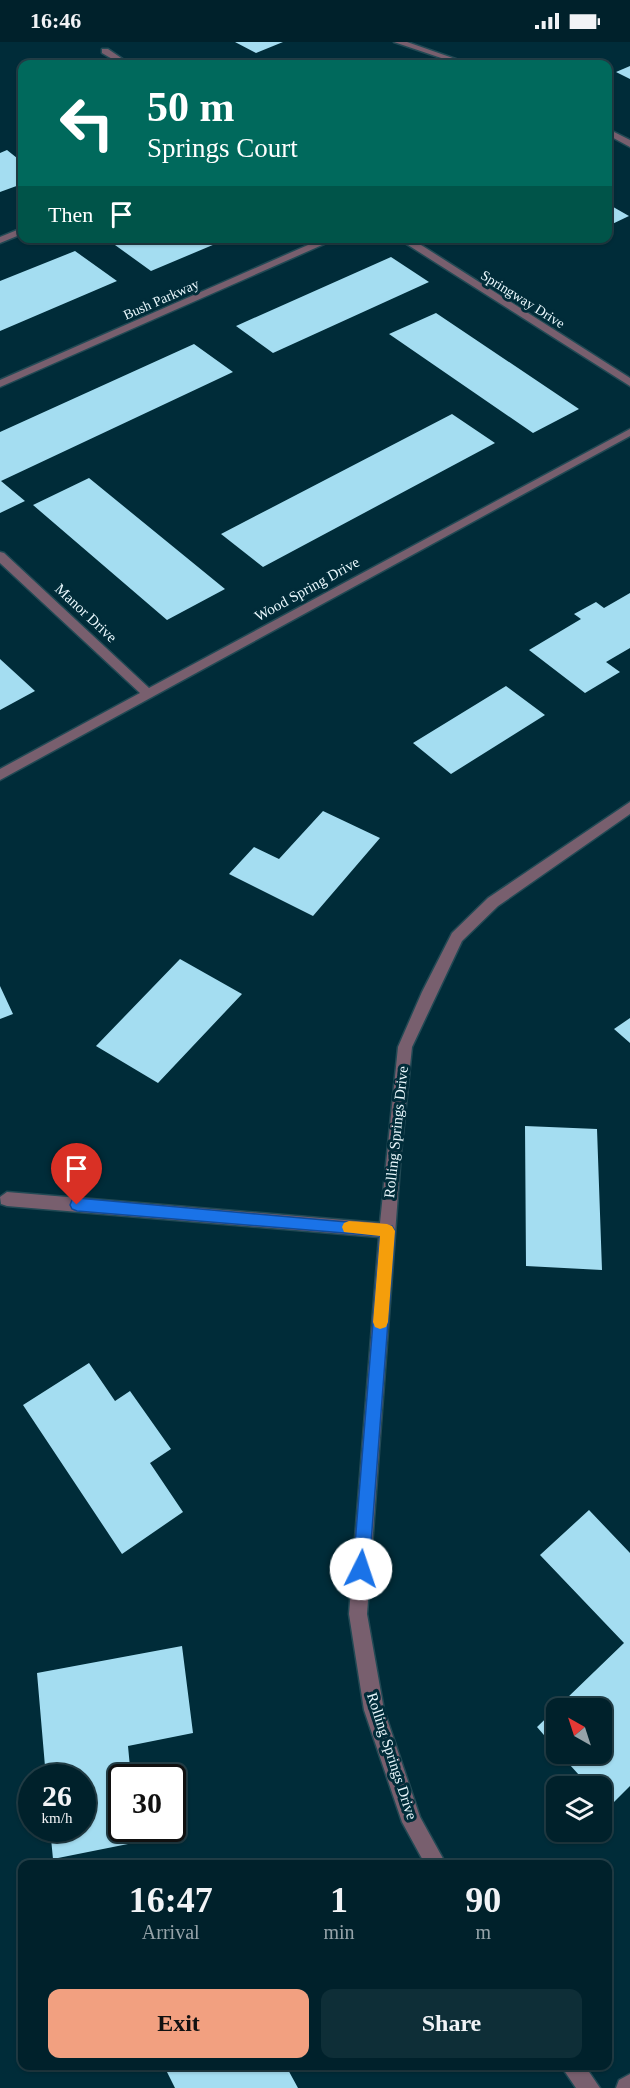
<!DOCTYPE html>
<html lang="en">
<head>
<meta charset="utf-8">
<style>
	:root { --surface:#00212b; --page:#0e2e37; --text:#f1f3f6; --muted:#95a3a9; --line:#223e47; --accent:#f2a080 }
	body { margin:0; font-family:Georgia,serif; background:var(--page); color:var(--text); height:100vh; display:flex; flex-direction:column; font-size:22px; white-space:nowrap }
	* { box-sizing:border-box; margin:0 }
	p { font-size:20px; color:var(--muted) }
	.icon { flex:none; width:33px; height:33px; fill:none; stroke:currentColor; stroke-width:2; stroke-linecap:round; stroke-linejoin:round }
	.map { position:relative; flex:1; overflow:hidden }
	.sheet { position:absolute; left:18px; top:1818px; width:594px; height:210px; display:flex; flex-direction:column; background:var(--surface); border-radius:12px; box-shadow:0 2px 4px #0004,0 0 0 2px var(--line) }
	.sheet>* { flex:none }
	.hud { position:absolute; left:18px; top:18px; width:594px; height:183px; border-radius:12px; box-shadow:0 2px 4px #0004,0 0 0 2px var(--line); background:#00695c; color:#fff; overflow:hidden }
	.needle { width:39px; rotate:321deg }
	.tools { position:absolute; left:546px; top:1656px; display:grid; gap:12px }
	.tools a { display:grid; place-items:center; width:66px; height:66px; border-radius:12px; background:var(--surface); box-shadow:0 2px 4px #0004,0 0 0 2px var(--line); font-size:30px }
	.speed { position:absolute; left:18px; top:1722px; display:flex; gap:12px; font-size:30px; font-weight:700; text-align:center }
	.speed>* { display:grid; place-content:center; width:78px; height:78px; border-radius:50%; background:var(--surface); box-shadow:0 2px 4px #0004,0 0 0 2px var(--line); line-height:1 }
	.speed small { font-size:15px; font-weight:400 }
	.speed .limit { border:3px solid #111; border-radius:9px; background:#fff; color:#111 }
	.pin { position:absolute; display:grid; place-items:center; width:51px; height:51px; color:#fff; margin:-62px -26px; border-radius:50% 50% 50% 0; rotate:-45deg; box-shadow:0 0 6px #0007 }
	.pin .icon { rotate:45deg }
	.me { position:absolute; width:66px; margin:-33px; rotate:4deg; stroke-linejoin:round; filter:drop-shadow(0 0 4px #0008) }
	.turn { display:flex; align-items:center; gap:21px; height:126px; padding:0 30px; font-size:27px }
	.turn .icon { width:78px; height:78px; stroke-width:2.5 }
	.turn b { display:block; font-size:42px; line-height:51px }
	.then { display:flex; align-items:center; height:57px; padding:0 30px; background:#0003; gap:12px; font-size:22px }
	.eta { display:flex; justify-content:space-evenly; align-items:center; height:102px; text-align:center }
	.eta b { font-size:36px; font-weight:800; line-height:42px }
	.action { display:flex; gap:12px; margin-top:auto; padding:12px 30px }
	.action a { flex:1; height:69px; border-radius:12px; background:var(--accent); color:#111; font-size:24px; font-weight:800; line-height:69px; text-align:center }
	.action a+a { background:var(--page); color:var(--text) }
	.status { display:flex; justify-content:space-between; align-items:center; height:42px; padding:0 30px; background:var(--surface); direction:ltr }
	.status svg { height:16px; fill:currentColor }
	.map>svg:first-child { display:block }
	.building { fill:#a4ddf1 }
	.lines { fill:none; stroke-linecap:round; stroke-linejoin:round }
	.minor-casing { stroke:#214954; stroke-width:3 }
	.minor { fill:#785f6e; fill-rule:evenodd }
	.route { fill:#1a73e8; stroke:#114b97; stroke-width:1.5 }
	.slow { fill:#f59e0b }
	.labels { text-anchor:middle; stroke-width:6; stroke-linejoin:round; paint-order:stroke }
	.far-street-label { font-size:14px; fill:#e9f8fd; stroke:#002c39 }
	.street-label { font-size:15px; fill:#e9f8fd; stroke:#002c39 }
</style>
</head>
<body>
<div class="status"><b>16:46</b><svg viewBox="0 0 49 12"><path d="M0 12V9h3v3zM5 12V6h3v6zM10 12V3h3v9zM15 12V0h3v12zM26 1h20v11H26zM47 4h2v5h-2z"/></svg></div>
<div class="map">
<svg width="630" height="2046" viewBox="0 0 630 2046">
	<rect width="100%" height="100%" fill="#002c39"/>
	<path class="building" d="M235 0H283L256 11Z
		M630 24V37L616 30Z
		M7 108 22 120V142L0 150V111Z
		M608 162 629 174 608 184Z
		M131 197H227L151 229 115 203Z
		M75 209 117 239 0 289V239Z
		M391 215 429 240 273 311 236 284Z
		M436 271 579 367 533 391 389 292Z
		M194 302 233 330 1 439 25 459 0 471V390Z
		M452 372 495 401 263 525 221 492Z
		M89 436 225 547 167 578 33 463Z
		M630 551V606L606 620 620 630 585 651 529 608 581 577 574 572 596 560 604 566Z
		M0 617 35 649 0 668Z
		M506 644 545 673 451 732 413 701Z
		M323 769 380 796 313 874 229 832 254 805 279 817Z
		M180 917 242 952 158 1041 96 1004Z
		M0 944 13 972 0 977Z
		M630 976V1001L614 987Z
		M525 1084 597 1087 602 1228 526 1224Z
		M89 1321 115 1359 130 1349 171 1407 150 1421 183 1470 122 1512 23 1363Z
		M589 1468 630 1511V1744L608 1766 602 1758V1744H589L560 1712H602V1666H556V1707L537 1685 624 1601 540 1513Z
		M182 1604 193 1691 128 1704 131 1736H122V1786H137L138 1800 53 1817 50 1786H82V1736H46L37 1631Z
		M164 2024H286L298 2046H175Z"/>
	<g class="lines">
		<defs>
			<path id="minor" d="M394 0H407L470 22H459Z
				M102 7H108L130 22H121L102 11Z
				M608 87 630 98V105L608 93Z
				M22 186V192L0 201V195Z
				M324 196H338L0 345V338Z
				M397 196H410L630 336V344Z
				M630 387V394L0 738V727L140 651 0 521V510L4 511 149 646Z
				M630 760V772L498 864 462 899 412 1005 401 1111 367 1572 384 1668 420 1775 446 1822H425L402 1780 364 1668 349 1572 379 1195 7 1164 1 1162 0 1155 7 1150 380 1181 398 1005 422 950 452 891 488 856Z
				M561 2024H585L600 2046H576Z
				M630 2032V2046H616L619 2038Z"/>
		</defs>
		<use href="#minor" class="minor-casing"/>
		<use href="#minor" class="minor"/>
	</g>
	<path class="route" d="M77 1156 392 1184 395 1189 369 1527 367 1533 361 1535 355 1533 353 1527 380 1194 77 1169 72 1167 70 1163 72 1158Z"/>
	<path class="slow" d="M349 1179 387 1182 392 1184 395 1189 388 1280 386 1285 380 1287 375 1285 373 1280 380 1194 344 1190 342 1185 344 1181Z"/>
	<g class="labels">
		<g class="far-street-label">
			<text transform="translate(161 257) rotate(-24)" y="5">Bush Parkway</text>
			<text transform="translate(523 257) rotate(32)" y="5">Springway Drive</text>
		</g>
		<g class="street-label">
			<text transform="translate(307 547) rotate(-29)" y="5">Wood Spring Drive</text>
			<text transform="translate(86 571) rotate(43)" y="5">Manor Drive</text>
			<text transform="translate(396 1090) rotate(-84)" y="5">Rolling Springs Drive</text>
			<text transform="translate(392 1714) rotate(72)" y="5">Rolling Springs Drive</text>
		</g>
	</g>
</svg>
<div class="tools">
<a><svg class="needle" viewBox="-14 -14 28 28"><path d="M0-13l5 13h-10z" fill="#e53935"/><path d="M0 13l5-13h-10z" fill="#95a3a9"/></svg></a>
<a><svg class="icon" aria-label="layers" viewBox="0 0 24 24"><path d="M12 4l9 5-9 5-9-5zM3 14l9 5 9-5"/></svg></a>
</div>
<div class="speed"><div>26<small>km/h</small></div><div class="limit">30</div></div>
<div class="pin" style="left:77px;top:1163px;background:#d93025"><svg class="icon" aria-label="arrive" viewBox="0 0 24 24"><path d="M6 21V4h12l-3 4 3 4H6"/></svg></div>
<svg class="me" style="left:361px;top:1527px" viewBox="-20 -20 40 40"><circle r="19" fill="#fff"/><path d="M0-13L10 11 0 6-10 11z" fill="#1a73e8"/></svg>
<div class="hud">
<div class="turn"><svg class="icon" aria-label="left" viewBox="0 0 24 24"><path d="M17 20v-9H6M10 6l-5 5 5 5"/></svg><div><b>50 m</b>Springs Court</div></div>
<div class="then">Then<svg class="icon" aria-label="arrive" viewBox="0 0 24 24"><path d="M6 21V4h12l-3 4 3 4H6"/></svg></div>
</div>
<section class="sheet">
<div class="eta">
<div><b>16:47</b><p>Arrival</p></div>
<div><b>1</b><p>min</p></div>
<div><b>90</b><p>m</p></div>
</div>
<div class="action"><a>Exit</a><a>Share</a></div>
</section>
</div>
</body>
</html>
